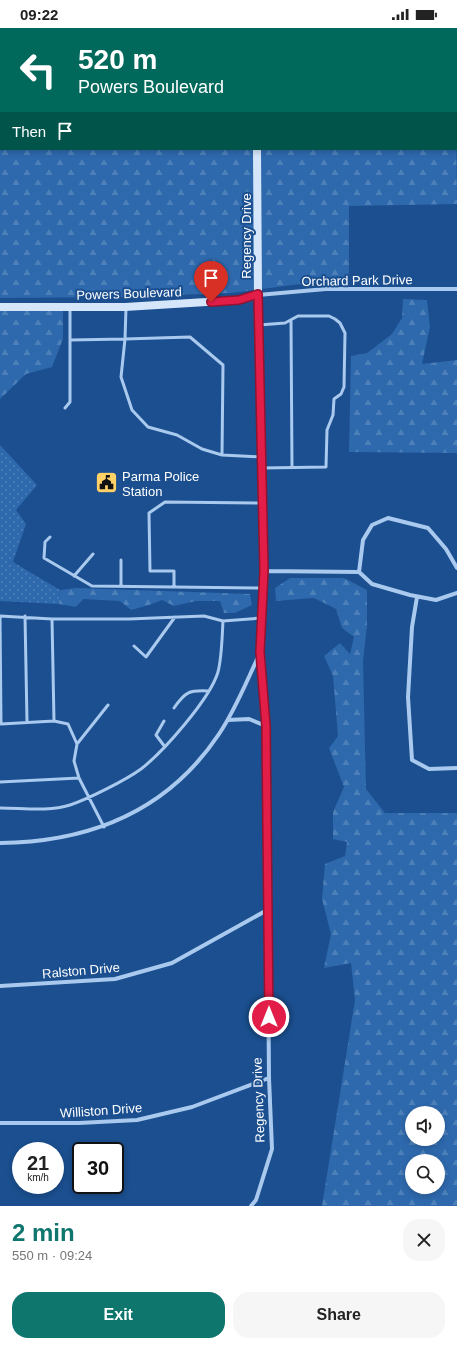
<!DOCTYPE html>
<html lang="en">
<head>
<meta charset="utf-8">
<style>
	:root { --surface:#fff; --page:#f6f6f6; --text:#222; --muted:#767676; --accent:#0f766e }
	body { margin:0; font-family:Helvetica,sans-serif; background:var(--page); color:var(--text); height:100vh; display:flex; flex-direction:column; font-size:15px; white-space:nowrap }
	* { box-sizing:border-box; margin:0 }
	p { font-size:13px; color:var(--muted) }
	.icon { flex:none; width:22px; height:22px; fill:none; stroke:currentColor; stroke-width:2; stroke-linecap:round; stroke-linejoin:round }
	.map { position:relative; height:1178px; overflow:hidden }
	.sheet { display:flex; flex-direction:column; background:var(--surface); flex:1 }
	.sheet>* { flex:none }
	.banner { position:absolute; left:0px; top:0px; width:457px; height:122px; box-shadow:0 2px 6px #0003; background:#00695c; color:#fff; overflow:hidden }
	.controls { position:absolute; left:405px; top:1078px; display:grid; gap:8px }
	.controls a { display:grid; place-items:center; width:40px; height:40px; border-radius:50%; background:var(--surface); box-shadow:0 2px 6px #0003; font-size:20px }
	.speed { position:absolute; left:12px; top:1114px; display:flex; gap:8px; font-size:20px; font-weight:700; text-align:center }
	.speed>* { display:grid; place-content:center; width:52px; height:52px; border-radius:50%; background:var(--surface); box-shadow:0 2px 6px #0003; line-height:1 }
	.speed small { font-size:10px; font-weight:400 }
	.speed .limit { border:2px solid #111; border-radius:6px; background:#fff; color:#111 }
	.pin { position:absolute; display:grid; place-items:center; width:34px; height:34px; color:#fff; margin:-41px -17px; border-radius:50% 50% 50% 0; rotate:-45deg; box-shadow:0 0 4px #0007 }
	.pin .icon { rotate:45deg }
	.me { position:absolute; width:44px; margin:-22px; rotate:0deg; stroke-linejoin:round; filter:drop-shadow(0 0 3px #0008) }
	.turn { display:flex; align-items:center; gap:14px; height:84px; padding:0 12px; font-size:18px }
	.turn .icon { width:52px; height:52px; stroke-width:2.5 }
	.turn b { display:block; font-size:28px; line-height:34px }
	.then { display:flex; align-items:center; height:38px; padding:0 12px; background:#0003; gap:8px; font-size:15px }
	.round { display:grid; place-items:center; flex:none; width:42px; height:42px; border-radius:16px; background:var(--page) }
	.headline { display:flex; align-items:center; justify-content:space-between; height:68px; padding:0 12px }
	h1 { font-size:24px; font-weight:800; line-height:30px; color:var(--accent) }
	.button { display:flex; gap:8px; margin-top:auto; padding:8px 12px }
	.button a { flex:1; height:46px; border-radius:16px; background:var(--accent); color:#fff; font-size:16px; font-weight:800; line-height:46px; text-align:center }
	.button a+a { background:var(--page); color:var(--text) }
	.status { display:flex; justify-content:space-between; align-items:center; height:28px; padding:0 20px; background:var(--surface); direction:ltr }
	.status svg { height:11px; fill:currentColor }
	.map>svg:first-child { display:block }
	.grass { fill:url(#grass-dots) }
	.forest { fill:url(#forest-firs); fill-rule:evenodd }
	.lines { fill:none; stroke-linecap:round; stroke-linejoin:round }
	.lane { stroke:#a9c9ee; stroke-width:3 }
	.street { stroke:#a9c9ee; stroke-width:4 }
	.secondary { stroke:#d6e6fa; stroke-width:8 }
	.route-casing { stroke:#92132f; stroke-width:10 }
	.route { stroke:#e11d48; stroke-width:7 }
	.labels { text-anchor:middle; stroke-width:4; stroke-linejoin:round; paint-order:stroke }
	.street-label { font-size:13px; fill:#fff; stroke:#1b4f8f }
	.poi-label { font-size:13px; fill:#fff; stroke:#1b4f8f; text-anchor:start }
</style>
</head>
<body>
<div class="status"><b>09:22</b><svg viewBox="0 0 49 12"><path d="M0 12V9h3v3zM5 12V6h3v6zM10 12V3h3v9zM15 12V0h3v12zM26 1h20v11H26zM47 4h2v5h-2z"/></svg></div>
<div class="map">
<svg width="457" height="1178" viewBox="0 0 457 1178">
	<defs>
		<pattern id="grass-dots" width="8" height="8" patternUnits="userSpaceOnUse"><rect width="8" height="8" fill="#2e69ad"/><path d="M2 2h.1M6 6h.1" fill="none" stroke="#4d80b9" stroke-width="1.8" stroke-linecap="round"/></pattern>
		<pattern id="forest-firs" width="22" height="20" patternUnits="userSpaceOnUse"><rect width="22" height="20" fill="#2e69ad"/><path d="M5 1l3.5 6h-7zM16 11l3.5 6h-7z" fill="#4d80b9"/></pattern>
	</defs>
	<rect width="100%" height="100%" fill="#1b4f8f"/>
	<path class="grass" d="M0 417 37 457 16 482 26 496 13 534 60 562 59 576 0 573Z"/>
	<path class="forest" d="M456 77 457 176 349 178V256H301L231 265 121 269 0 270V105L1 121H456Z
		M403 271 427 272 430 299 422 336 457 332V425L349 424 351 328 367 325 392 306 402 290Z
		M0 283H63V311L52 339 26 346 0 371Z
		M290 550H344L367 562V597L363 633 366 761 385 785H457V1178H322L355 972 351 935 324 940 331 906 322 871 325 836 345 828 347 814 333 811V784L344 759 329 720 338 708 333 648 324 628 340 615 350 626 354 609 342 600 336 581 314 570 276 573 275 560ZM412 1085H438V1111H412ZM412 1133H438V1159H412Z
		M77 560 250 566 252 577 235 585H224L220 573H196L174 578 162 572 149 577 131 582 120 573 83 571 76 579 59 576 60 562Z"/>
	<g class="lines">
		<path class="lane" d="M291 292 292 440
			M259 297 285 295 298 288H329L335 291 340 295 345 305 344 359 341 366 334 371 333 387 327 402 326 439 262 440
			M70 312 125 311 126 280
			M65 380 70 374V281
			M222 427 202 421 177 407 148 399 132 382 121 349 125 311 190 309 223 337 222 427 262 429
			M50 509 45 514 44 530 92 558 263 560
			M74 548 93 526
			M121 558V532
			M174 559V543H150L149 485 165 474 263 475
			M0 588 1 696 54 693 68 696 77 716
			M0 588 52 591 54 693
			M25 588 27 694
			M52 591H129L204 588 223 593
			M134 618 146 629 175 589
			M174 680C185 664 189 662 208 663
			M164 693 156 707 165 719
			M79 750 74 733 77 716 108 677
			M0 754 79 750 104 799
			M0 780C23 780 48 784 70 777 88 771 126 752 141 741 163 724 210 671 218 644 222 628 222 609 223 593L262 590"/>
		<path class="street" d="M264 543 359 544 372 556 410 567 436 572 457 565
			M359 544 363 512 372 497 388 490 428 500 446 521 457 540
			M417 569 412 599 408 669 412 732 429 741 457 740
			M228 692 249 691 266 698
			M0 815C90 814 167 784 219 706 236 681 247 652 260 625
			M0 958 115 951 172 935 269 881
			M0 1095H79L137 1092 192 1079 269 1050
			M251 1178 256 1172 272 1121 269 1050 266 698 260 624 264 543 258 267 326 261H457"/>
		<path class="secondary" d="M181 1 402 0
			M0 2H1
			M0 279H125L239 272 258 267 257 121"/>
	</g>
	<g class="lines">
		<defs>
			<path id="route" d="M211 274 239 272 258 266 264 543 260 624 266 698 269 989"/>
		</defs>
		<use href="#route" class="route-casing"/>
		<use href="#route" class="route"/>
	</g>
	<defs>
		<symbol id="civic-square" viewBox="-11 -11 22 22"><rect x="-9" y="-9" width="18" height="18" rx="4" fill="#ffd166" stroke="#1b4f8f"/><path d="M-.6-6.5H3V-4.5H.6V-3L4-1V1h2V6H-6V1h2V-1L-.6-3ZM-1.2 2.5V6h2.4V2.5Z" fill="#111"/></symbol>
	</defs>
	<g fill-rule="evenodd">
		<use href="#civic-square" x="94" y="442" width="25" height="25"/>
	</g>
	<g class="labels">
		<g class="street-label">
			<text transform="translate(246 208) rotate(-90)" y="5">Regency Drive</text>
			<text transform="translate(357 252) rotate(-1)" y="5">Orchard Park Drive</text>
			<text transform="translate(129 265) rotate(-2)" y="5">Powers Boulevard</text>
			<text transform="translate(81 942) rotate(-5)" y="5">Ralston Drive</text>
			<text transform="translate(258 1072) rotate(-92)" y="5">Regency Drive</text>
			<text transform="translate(101 1082) rotate(-4)" y="5">Williston Drive</text>
		</g>
		<g class="poi-label">
			<text x="122" y="453">Parma Police<tspan x="122" dy="15">Station</tspan></text>
		</g>
	</g>
</svg>
<div class="controls">
<a><svg class="icon" aria-label="sound" viewBox="0 0 24 24"><path d="M4 9h4l5-4v14l-5-4H4zM17 9q2 3 0 6"/></svg></a>
<a><svg class="icon" aria-label="search" viewBox="0 0 24 24"><circle cx="10" cy="10" r="6"/><path d="M15 15l6 6"/></svg></a>
</div>
<div class="speed"><div>21<small>km/h</small></div><div class="limit">30</div></div>
<div class="pin" style="left:211px;top:274px;background:#d93025"><svg class="icon" aria-label="arrive" viewBox="0 0 24 24"><path d="M6 21V4h12l-3 4 3 4H6"/></svg></div>
<svg class="me" style="left:269px;top:989px" viewBox="-20 -20 40 40"><circle r="17" fill="#e11d48" stroke="#fff" stroke-width="3"/><path d="M0-11L8 9 0 5-8 9z" fill="#fff"/></svg>
<div class="banner">
<div class="turn"><svg class="icon" aria-label="left" viewBox="0 0 24 24"><path d="M17 20v-9H6M10 6l-5 5 5 5"/></svg><div><b>520 m</b>Powers Boulevard</div></div>
<div class="then">Then<svg class="icon" aria-label="arrive" viewBox="0 0 24 24"><path d="M6 21V4h12l-3 4 3 4H6"/></svg></div>
</div>
</div>
<section class="sheet">
<div class="headline"><div><h1>2 min</h1><p>550 m · 09:24</p></div><a class="round"><svg class="icon" aria-label="close" viewBox="0 0 24 24"><path d="M6 6l12 12M18 6L6 18"/></svg></a></div>
<div class="button"><a>Exit</a><a>Share</a></div>
</section>
</body>
</html>
